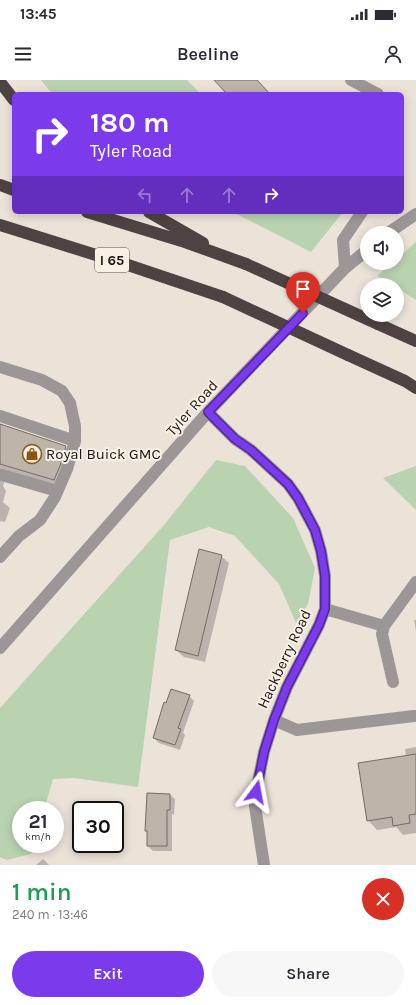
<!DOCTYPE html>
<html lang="en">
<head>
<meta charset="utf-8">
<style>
	:root { --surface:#fff; --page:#f7f7f7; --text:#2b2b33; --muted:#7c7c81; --accent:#7c3aed }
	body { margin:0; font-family:Karla,sans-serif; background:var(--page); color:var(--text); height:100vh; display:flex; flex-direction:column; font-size:15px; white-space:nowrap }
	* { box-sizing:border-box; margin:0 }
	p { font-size:13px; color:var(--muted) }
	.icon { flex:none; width:22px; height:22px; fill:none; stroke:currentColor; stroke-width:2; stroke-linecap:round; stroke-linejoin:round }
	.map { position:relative; height:785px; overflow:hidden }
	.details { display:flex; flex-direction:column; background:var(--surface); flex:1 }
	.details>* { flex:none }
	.top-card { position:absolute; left:12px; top:12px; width:392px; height:122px; border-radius:6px; box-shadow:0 2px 10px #0003; background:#7c3aed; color:#fff; overflow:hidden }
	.controls { position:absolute; left:360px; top:146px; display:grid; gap:8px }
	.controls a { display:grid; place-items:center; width:44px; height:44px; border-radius:50%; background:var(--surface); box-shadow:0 2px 10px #0003; font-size:20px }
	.speed { position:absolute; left:12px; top:721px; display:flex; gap:8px; font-size:20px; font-weight:700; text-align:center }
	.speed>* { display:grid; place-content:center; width:52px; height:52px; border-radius:50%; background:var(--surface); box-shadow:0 2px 10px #0003; line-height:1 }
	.speed small { font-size:10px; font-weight:400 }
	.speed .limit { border:2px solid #111; border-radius:6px; background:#fff; color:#111 }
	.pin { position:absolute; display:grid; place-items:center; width:34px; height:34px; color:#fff; margin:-41px -17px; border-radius:50% 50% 50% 0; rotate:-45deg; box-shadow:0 0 4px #0007 }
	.pin .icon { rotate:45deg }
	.me { position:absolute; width:44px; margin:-22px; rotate:13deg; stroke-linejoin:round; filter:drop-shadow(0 0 3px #0008) }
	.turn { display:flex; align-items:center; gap:14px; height:84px; padding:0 12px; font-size:18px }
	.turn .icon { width:52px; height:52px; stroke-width:2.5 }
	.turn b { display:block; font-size:28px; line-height:34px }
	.lanes { display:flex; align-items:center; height:38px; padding:0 12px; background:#0003; justify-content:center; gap:20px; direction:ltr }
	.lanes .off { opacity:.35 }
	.round { display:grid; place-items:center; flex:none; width:42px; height:42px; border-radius:21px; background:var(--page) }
	.overview { display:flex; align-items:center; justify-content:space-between; height:68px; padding:0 12px }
	h1 { font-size:24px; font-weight:600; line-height:30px; color:#1e9e55 }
	.cta { display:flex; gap:8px; margin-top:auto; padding:8px 12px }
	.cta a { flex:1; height:46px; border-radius:24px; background:var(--accent); color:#fff; font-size:16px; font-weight:600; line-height:46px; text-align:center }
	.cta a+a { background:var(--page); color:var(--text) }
	.status { display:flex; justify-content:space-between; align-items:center; height:28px; padding:0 20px; background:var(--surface); direction:ltr }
	.status svg { height:11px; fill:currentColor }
	header { display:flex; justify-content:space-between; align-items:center; height:52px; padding:0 12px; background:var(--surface); font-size:18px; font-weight:600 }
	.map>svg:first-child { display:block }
	.green { fill:#b9d3b1 }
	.shadow { fill:#0003 }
	.building { fill:#bdb4aa; stroke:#746c64 }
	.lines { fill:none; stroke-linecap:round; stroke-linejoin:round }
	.minor { stroke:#9d9697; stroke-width:12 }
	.highway { stroke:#4e4243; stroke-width:12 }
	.highway-bridge { stroke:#4e4243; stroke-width:12 }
	.route-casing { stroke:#51269a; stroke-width:10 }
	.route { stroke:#7c3aed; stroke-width:7 }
	.labels { text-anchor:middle; stroke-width:4; stroke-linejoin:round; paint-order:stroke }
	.shield { fill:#f8efe5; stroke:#5d5853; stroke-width:1 }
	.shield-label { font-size:14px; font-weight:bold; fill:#1b1814 }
	.street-label { font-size:15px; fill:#1b1814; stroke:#f8efe5 }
	.poi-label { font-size:15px; fill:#1b1814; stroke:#f8efe5; text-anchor:start }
</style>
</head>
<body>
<div class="status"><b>13:45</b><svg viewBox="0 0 49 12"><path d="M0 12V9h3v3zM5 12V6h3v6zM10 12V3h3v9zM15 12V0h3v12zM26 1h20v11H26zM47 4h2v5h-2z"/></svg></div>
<header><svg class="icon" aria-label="menu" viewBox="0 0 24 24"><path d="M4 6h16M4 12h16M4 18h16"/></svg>Beeline<svg class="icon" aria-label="person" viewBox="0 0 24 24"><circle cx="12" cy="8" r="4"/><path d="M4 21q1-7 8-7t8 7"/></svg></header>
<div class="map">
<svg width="416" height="785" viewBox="0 0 416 785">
	<rect width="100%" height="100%" fill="#ebe2d8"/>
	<path class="green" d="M41 0H187L201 14H52Z
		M233 132H343L311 172Z
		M416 162V220L397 208V205H392L377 196 392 183H397V179Z
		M216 380 245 386 293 438 315 488 308 524 296 543 279 504 235 456 209 447 170 460 138 707 74 698 53 699 44 730H21V764H34L31 774 7 780 0 777V628L164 445Z
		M416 386V430L383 398Z"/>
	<path class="shadow" d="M0 345 65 367 74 376 63 409 5 399 3 406 6 411 3 422 10 428 5 442 0 441Z
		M221 476 229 483 205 582 184 577 176 570Z
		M414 540H416V551Z
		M189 616 194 621 183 653 185 655 180 670 159 663 154 658 167 624Z
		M416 667V753L403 755 396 747 377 750 368 740 406 676 405 669Z
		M170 715 175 719 174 735 172 734V771H153L148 766Z
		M43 779 49 785H36Z"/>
	<path class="building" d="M214 0H257L270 14H227Z
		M0 344 66 366 60 386 54 400 0 384Z
		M199 469 222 475 198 576 175 570Z
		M171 609 190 615 178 648 181 649 175 665 153 658 164 622 166 623Z
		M416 674V734L409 735 410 743 393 746 392 737 367 741 358 683Z
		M147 713 170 714V730H167V766H147V751H145Z"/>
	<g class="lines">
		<path class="minor" d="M351 0 378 14
			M388 153 416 134
			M345 188 343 160 362 132
			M0 287 42 300 62 311 70 323 75 346V361L67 389 55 417 40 440 19 456 0 477
			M208 332 235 359 251 370 288 404 298 418 315 450 321 471 325 496V529L319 545 287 607 274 640 264 672 256 712 255 726 264 785
			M0 336 75 361
			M2 395 57 411
			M325 529 384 546
			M0 568 208 332 345 188 367 170
			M393 602 382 554 384 546 416 502
			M274 640 297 650 414 636"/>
		<path class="highway" d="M0 2 14 20
			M0 105 14 110
			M87 132 185 162 246 184
			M149 132 203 163
			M0 145 128 185 223 217
			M378 244 416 261
			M348 275 405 301 416 308"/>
		<path class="highway-bridge" d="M246 184 378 244
			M223 217 348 275"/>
	</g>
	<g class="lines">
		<defs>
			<path id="route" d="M256 712 264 672 274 640 287 607 319 545 325 529V496L321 471 315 450 298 418 288 404 251 370 235 359 208 332 303 233"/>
		</defs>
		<use href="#route" class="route-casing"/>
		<use href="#route" class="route"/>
	</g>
	<defs>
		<symbol id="shop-ring" viewBox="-11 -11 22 22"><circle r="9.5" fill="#f8efe5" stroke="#8d5112" stroke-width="1.5"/><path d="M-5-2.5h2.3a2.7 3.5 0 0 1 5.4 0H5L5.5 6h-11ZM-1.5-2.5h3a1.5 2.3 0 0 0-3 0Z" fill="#8d5112"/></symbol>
	</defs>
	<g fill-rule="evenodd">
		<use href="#shop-ring" x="21" y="363" width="22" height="22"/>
	</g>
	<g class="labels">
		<rect class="shield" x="95" y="168" width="34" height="24" rx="3"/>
		<g class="shield-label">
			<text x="112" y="185">I 65</text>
		</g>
		<g class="street-label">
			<text transform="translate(192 328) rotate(-48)" y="5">Tyler Road</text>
			<text transform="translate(284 579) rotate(-65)" y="5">Hackberry Road</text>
		</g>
		<g class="poi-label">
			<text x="46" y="379">Royal Buick GMC</text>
		</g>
	</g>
</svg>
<div class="controls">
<a><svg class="icon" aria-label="sound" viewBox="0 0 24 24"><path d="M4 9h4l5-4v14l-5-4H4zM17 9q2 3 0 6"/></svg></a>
<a><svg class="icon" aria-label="layers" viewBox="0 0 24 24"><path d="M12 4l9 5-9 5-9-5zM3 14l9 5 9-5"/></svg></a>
</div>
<div class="speed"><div>21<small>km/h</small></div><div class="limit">30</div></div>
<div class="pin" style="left:303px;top:233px;background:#d93025"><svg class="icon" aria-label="arrive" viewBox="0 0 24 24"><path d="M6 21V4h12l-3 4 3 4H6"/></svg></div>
<svg class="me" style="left:256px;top:712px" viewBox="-20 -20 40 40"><path d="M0-17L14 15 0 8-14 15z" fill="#7c3aed" stroke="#fff" stroke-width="4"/></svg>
<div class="top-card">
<div class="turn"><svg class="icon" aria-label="right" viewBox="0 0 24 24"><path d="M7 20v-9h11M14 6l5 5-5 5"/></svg><div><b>180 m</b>Tyler Road</div></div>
<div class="lanes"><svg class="icon off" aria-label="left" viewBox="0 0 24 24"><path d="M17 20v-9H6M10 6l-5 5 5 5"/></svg><svg class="icon off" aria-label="ahead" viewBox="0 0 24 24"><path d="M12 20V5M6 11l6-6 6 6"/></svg><svg class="icon off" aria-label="ahead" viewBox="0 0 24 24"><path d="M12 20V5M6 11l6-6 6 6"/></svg><svg class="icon" aria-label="right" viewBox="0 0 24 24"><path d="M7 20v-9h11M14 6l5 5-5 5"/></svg></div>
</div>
</div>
<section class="details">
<div class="overview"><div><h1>1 min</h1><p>240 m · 13:46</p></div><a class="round" style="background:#d93025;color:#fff"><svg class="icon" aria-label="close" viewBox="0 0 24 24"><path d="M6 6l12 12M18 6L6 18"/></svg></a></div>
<div class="cta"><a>Exit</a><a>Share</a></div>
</section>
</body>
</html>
